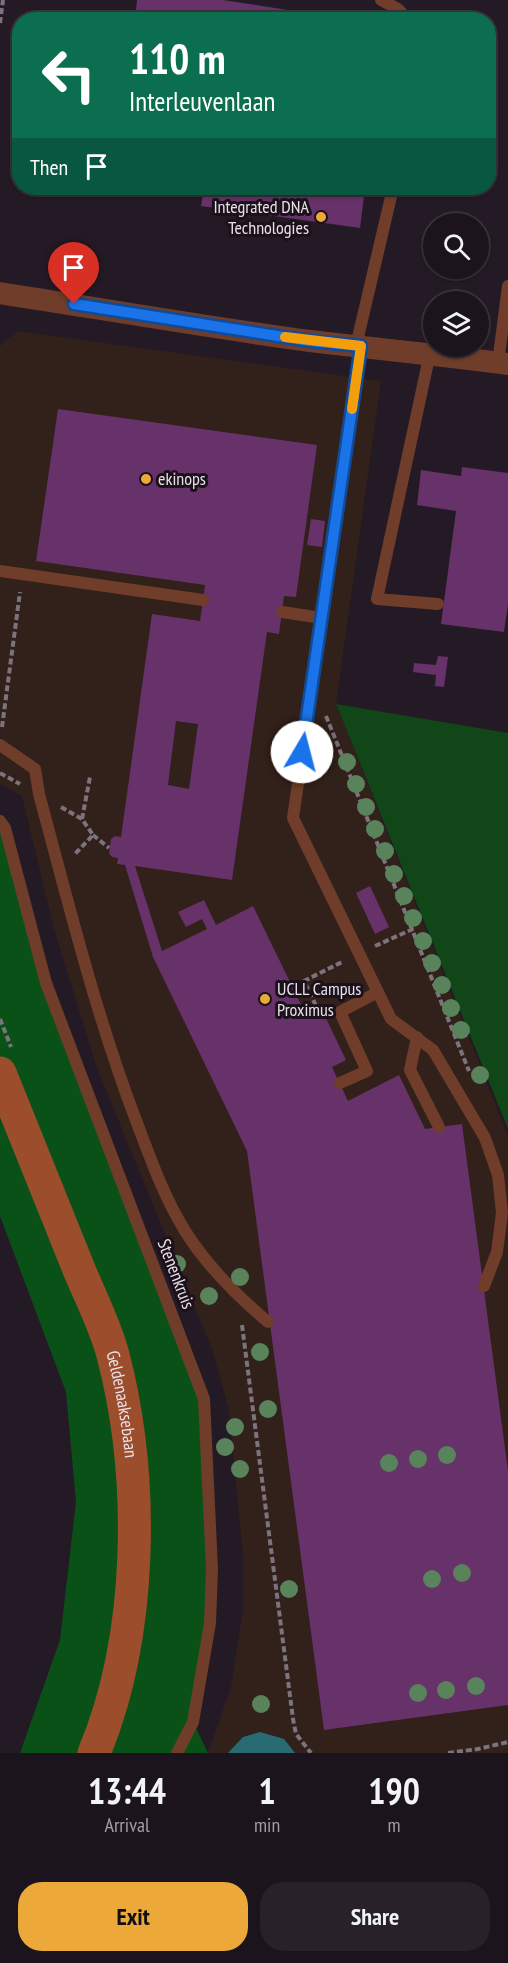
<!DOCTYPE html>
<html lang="en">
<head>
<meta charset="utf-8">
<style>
	:root { --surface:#1b141c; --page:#282129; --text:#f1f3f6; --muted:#a09ea3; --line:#39333b; --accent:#eca93a }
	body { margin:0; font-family:"PT Sans Narrow",sans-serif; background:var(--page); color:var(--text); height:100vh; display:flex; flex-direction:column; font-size:22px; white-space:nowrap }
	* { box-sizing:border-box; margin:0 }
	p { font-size:20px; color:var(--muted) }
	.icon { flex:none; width:33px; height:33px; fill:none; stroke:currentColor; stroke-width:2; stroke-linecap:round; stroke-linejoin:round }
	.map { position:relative; height:1753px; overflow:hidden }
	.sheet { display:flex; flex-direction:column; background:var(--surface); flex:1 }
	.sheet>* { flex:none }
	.banner { position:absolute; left:12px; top:12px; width:484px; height:183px; border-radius:24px; box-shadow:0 2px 4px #0004,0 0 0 2px var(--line); background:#0b6e4f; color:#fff; overflow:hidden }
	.fabs { position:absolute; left:423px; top:213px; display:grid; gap:12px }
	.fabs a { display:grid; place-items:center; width:66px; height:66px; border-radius:50%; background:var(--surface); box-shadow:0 2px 4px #0004,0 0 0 2px var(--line); font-size:30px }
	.pin { position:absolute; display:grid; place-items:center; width:51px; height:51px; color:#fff; margin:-62px -26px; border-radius:50% 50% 50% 0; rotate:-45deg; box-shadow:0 0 6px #0007 }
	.pin .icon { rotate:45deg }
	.me { position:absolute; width:66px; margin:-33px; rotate:8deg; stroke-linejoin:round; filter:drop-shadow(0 0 4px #0008) }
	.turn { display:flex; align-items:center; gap:21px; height:126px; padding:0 18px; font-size:27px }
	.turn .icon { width:78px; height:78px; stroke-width:2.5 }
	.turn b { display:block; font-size:42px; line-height:51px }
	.then { display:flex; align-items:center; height:57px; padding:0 18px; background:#0003; gap:12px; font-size:22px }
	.eta { display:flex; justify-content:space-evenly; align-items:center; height:102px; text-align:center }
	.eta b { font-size:36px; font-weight:600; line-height:42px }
	.action { display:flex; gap:12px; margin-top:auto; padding:12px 18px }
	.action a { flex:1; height:69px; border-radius:24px; background:var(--accent); color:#111; font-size:24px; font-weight:600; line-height:69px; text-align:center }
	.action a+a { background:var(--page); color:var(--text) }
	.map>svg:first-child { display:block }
	.education { fill:#32201a }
	.green { fill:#114618 }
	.forest { fill:#095117 }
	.water { fill:#296b73 }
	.building { fill:#67316a; fill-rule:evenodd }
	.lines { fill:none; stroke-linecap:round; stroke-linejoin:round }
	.path { stroke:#7c737c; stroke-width:4; stroke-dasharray:6 3; stroke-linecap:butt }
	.lane { stroke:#6f3d29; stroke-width:12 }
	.street { stroke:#6f3d29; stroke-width:22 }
	.secondary { stroke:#9c4d2b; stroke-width:33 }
	.tree { fill:#58835b }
	.route-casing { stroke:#114b97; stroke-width:15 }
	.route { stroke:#1a73e8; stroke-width:10 }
	.slow { stroke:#f59e0b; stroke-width:10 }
	.poi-dot { fill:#eca93a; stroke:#1b111b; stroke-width:2 }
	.labels { text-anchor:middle; stroke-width:6; stroke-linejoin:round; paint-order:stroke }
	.poi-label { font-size:18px; fill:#e8e1e8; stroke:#1b111b; text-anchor:start }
	.street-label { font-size:18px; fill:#e8e1e8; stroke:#1b111b }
</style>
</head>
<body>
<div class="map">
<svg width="508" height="1753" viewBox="0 0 508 1753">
	<rect width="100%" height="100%" fill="#241a25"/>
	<path class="education" d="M17 331 381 381 336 704 508 1136V1753H208L231 1687 243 1610V1558L229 1410 212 1349 97 1068 54 929 22 796 0 784V346Z"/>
	<path class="green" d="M336 704 508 733V1129Z"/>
	<path class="forest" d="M0 821 46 983 204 1399 212 1569 193 1722 208 1753H20L60 1640 76 1502 66 1392 0 1216Z"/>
	<path class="water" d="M260 1732 284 1739 295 1753H228L243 1737Z"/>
	<path class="building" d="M137 0H223L353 20H135Z
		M204 188H365L360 228 201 206Z
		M58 409 317 445 296 597 284 596 279 634 267 632 232 880 135 866 162 951 207 929 202 919 186 927 178 912 204 900 216 925 253 906 308 1019 323 1012 346 1060 332 1067 348 1101 399 1075 425 1129 462 1124 508 1471V1705L324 1730 247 1151 153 957 125 865 117 864 118 858 112 857 109 853 111 839 115 836 121 837 152 614 200 621 205 585 36 561ZM176 721 198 724 189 789 168 785Z
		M462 467 508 473V604L504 632 441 624 456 511 417 505 421 470 461 476Z
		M311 519 325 521 322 547 307 545Z
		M438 656 448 657 444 687 435 686 436 675 413 672 414 663 436 665Z
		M370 886 389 927 375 934 356 893Z"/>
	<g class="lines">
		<path class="path" d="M0 23 3 0
			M326 716 469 1071
			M2 727 20 592
			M0 773 20 784
			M61 807 82 819 93 835 74 855
			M82 819 90 777
			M93 835 109 848
			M375 946 413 929
			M311 1018 310 1014 318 1010 304 981 344 961
			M0 1019 11 1047
			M242 1325 293 1719 296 1734 311 1753
			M448 1753 478 1749 508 1742"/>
		<path class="lane" d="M381 0 398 9 408 20
			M356 346 393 188
			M361 346 293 818 391 1019 433 1050 485 1138 498 1175 502 1213 497 1252 484 1286
			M430 353 377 599 438 604
			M498 363 508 286
			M0 571 203 600
			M282 612 322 618
			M0 745 35 769 39 794C69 905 96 1016 137 1123 151 1160 164 1197 185 1231 207 1266 236 1295 268 1322
			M0 821 5 828 46 983 204 1399 212 1569 210 1623 193 1722 177 1753
			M417 1037 410 1070 439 1127
			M340 1083 367 1071 340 1012 378 992"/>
		<path class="street" d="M0 293C103 309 206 327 310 341 376 349 442 355 508 364"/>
		<path class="secondary" id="s1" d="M0 1073C26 1137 52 1202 78 1267 89 1294 106 1327 113 1355 145 1478 143 1636 94 1753"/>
	</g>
	<g class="tree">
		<circle cx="347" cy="762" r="9"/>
		<circle cx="356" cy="784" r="9"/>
		<circle cx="366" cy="807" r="9"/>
		<circle cx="375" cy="829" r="9"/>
		<circle cx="385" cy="851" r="9"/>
		<circle cx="394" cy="874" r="9"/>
		<circle cx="404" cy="896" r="9"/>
		<circle cx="413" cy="918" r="9"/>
		<circle cx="423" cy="941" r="9"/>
		<circle cx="432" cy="963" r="9"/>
		<circle cx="442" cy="985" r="9"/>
		<circle cx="451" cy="1008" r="9"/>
		<circle cx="461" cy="1030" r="9"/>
		<circle cx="480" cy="1075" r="9"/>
		<circle cx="177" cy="1264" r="9"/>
		<circle cx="240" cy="1277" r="9"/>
		<circle cx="209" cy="1296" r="9"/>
		<circle cx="260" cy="1352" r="9"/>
		<circle cx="268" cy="1409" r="9"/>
		<circle cx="235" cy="1427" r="9"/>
		<circle cx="225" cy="1447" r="9"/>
		<circle cx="447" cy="1455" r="9"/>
		<circle cx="418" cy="1459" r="9"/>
		<circle cx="389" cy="1463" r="9"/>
		<circle cx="240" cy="1469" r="9"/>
		<circle cx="462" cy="1573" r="9"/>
		<circle cx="432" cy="1579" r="9"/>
		<circle cx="289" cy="1589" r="9"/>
		<circle cx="476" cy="1686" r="9"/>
		<circle cx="446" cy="1690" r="9"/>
		<circle cx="418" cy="1693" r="9"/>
		<circle cx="261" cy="1704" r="9"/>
	</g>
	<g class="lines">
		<defs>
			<path id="route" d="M74 304 310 341 361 346 302 752"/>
		</defs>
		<use href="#route" class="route-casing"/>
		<use href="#route" class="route"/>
		<path class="slow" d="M285 337 361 346 352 409"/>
	</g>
	<g class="poi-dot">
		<circle cx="321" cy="217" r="6"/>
		<circle cx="146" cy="479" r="6"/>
		<circle cx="265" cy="999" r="6"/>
	</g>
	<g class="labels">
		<g class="poi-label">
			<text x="309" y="213" text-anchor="end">Integrated DNA<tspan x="309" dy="21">Technologies</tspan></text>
			<text x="158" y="485">ekinops</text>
			<text x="277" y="995">UCLL Campus<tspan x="277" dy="21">Proximus</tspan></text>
		</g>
		<g class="street-label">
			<text transform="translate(176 1274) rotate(69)" y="6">Stenenkruis</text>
			<text dy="6" stroke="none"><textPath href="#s1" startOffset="354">Geldenaaksebaan</textPath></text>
		</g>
	</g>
</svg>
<div class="fabs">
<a><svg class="icon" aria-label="search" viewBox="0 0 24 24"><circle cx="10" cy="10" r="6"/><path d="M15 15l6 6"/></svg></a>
<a><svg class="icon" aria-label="layers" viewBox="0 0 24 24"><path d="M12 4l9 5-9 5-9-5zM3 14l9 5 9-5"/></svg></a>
</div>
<div class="pin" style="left:74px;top:304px;background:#d93025"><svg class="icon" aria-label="arrive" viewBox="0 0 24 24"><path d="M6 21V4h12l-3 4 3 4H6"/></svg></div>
<svg class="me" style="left:302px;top:752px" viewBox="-20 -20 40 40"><circle r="19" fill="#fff"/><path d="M0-13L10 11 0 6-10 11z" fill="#1a73e8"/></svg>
<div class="banner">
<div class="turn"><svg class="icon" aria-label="left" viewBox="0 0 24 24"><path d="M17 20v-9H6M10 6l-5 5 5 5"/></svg><div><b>110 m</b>Interleuvenlaan</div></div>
<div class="then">Then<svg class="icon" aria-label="arrive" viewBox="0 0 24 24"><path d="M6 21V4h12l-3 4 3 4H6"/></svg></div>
</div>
</div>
<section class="sheet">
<div class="eta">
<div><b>13:44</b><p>Arrival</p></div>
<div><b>1</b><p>min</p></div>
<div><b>190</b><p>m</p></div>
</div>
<div class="action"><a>Exit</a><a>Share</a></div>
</section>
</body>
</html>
